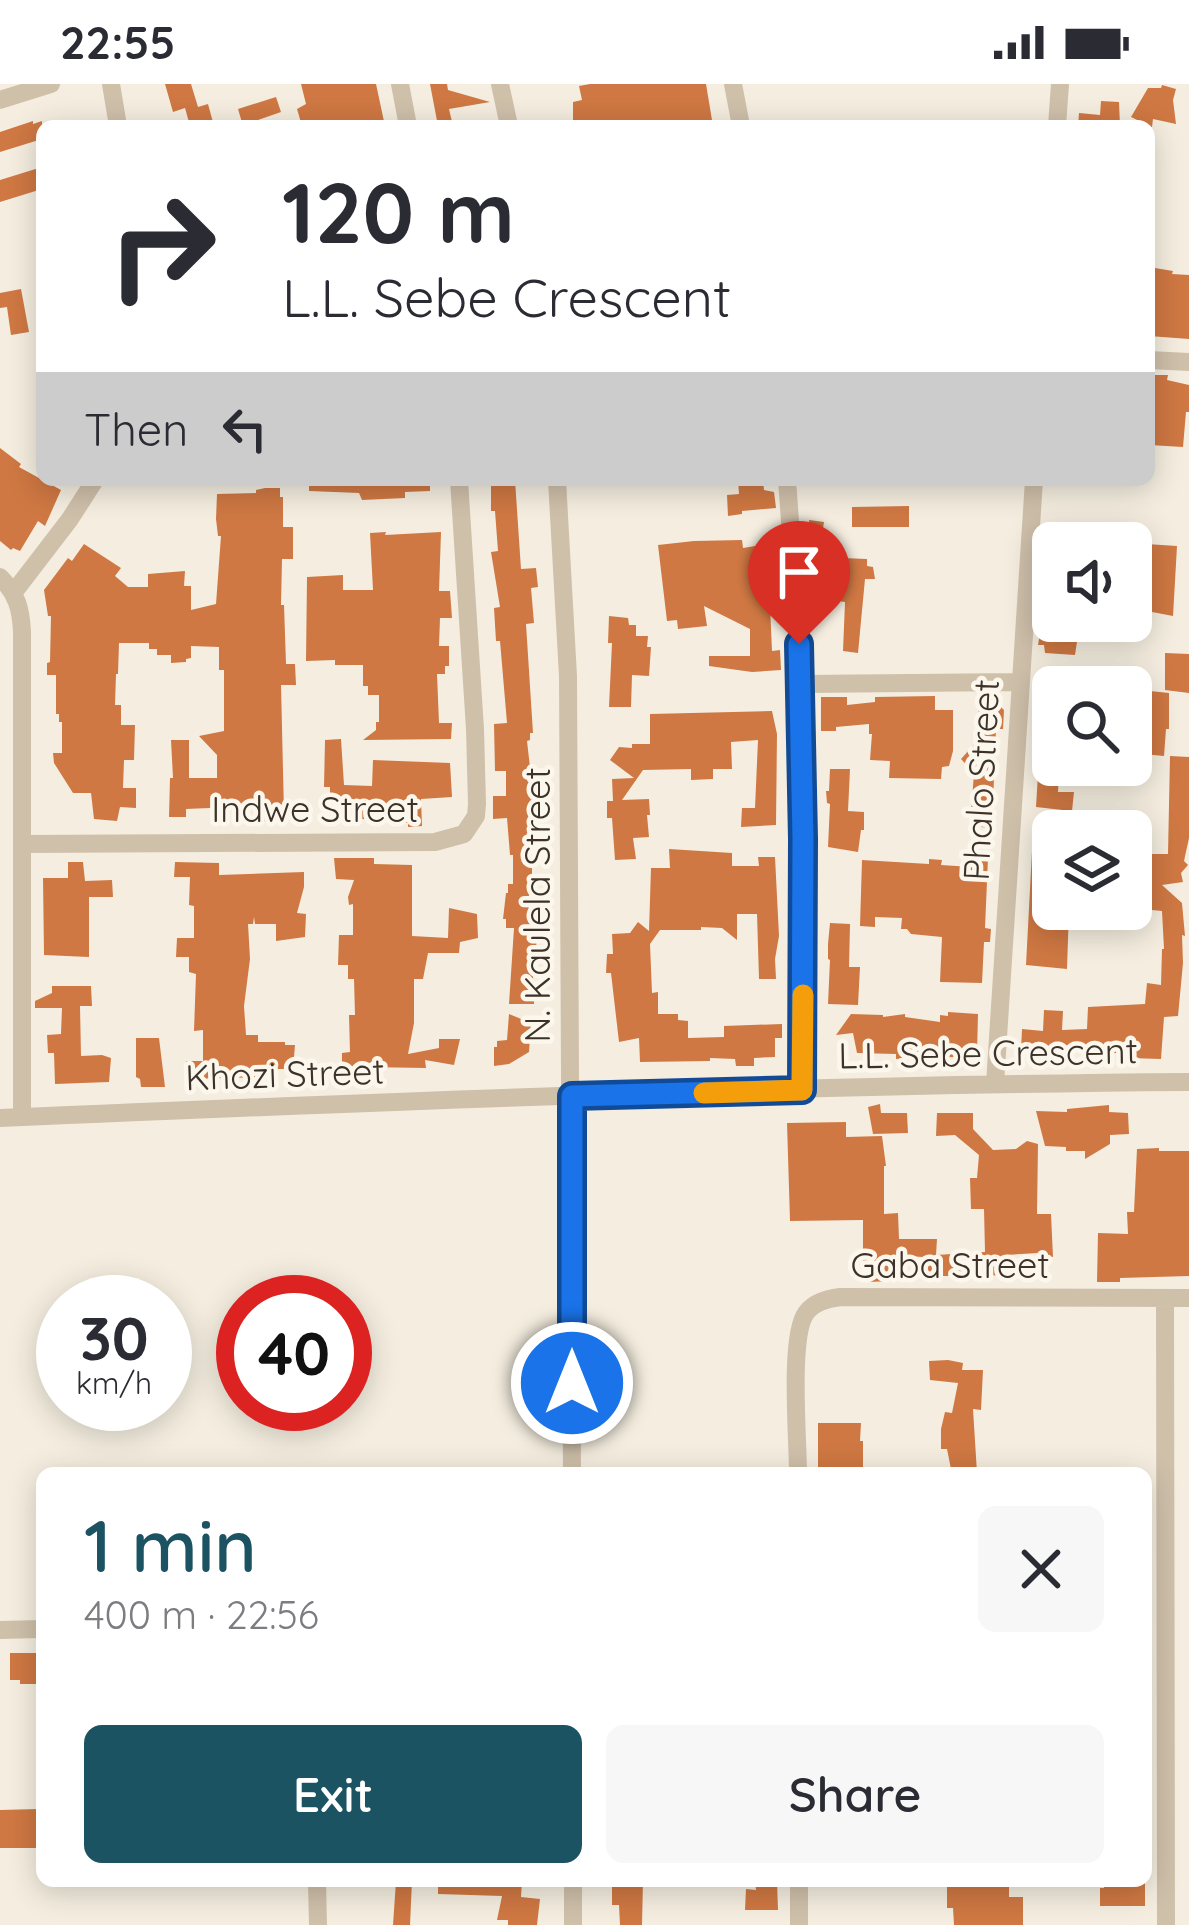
<!DOCTYPE html>
<html lang="en">
<head>
<meta charset="utf-8">
<style>
	:root { --surface:#fff; --page:#f7f7f7; --text:#2b2b33; --muted:#7c7c81; --accent:#1b5362 }
	body { margin:0; font-family:Quicksand,sans-serif; background:var(--page); color:var(--text); height:100vh; display:flex; flex-direction:column; font-size:45px; white-space:nowrap }
	* { box-sizing:border-box; margin:0 }
	p { font-size:39px; color:var(--muted) }
	.icon { flex:none; width:66px; height:66px; fill:none; stroke:currentColor; stroke-width:2; stroke-linecap:round; stroke-linejoin:round }
	.map { position:relative; flex:1; overflow:hidden }
	.drawer { position:absolute; left:36px; top:1383px; width:1116px; height:420px; display:flex; flex-direction:column; background:var(--surface); border-radius:18px; box-shadow:0 6px 30px #0003 }
	.drawer>* { flex:none }
	.hud { position:absolute; left:36px; top:36px; width:1119px; height:366px; border-radius:18px; box-shadow:0 6px 30px #0003; background:#fff; color:var(--text); overflow:hidden }
	.tools { position:absolute; left:1032px; top:438px; display:grid; gap:24px }
	.tools a { display:grid; place-items:center; width:120px; height:120px; border-radius:18px; background:var(--surface); box-shadow:0 6px 30px #0003; font-size:60px }
	.speed { position:absolute; left:36px; top:1191px; display:flex; gap:24px; font-size:60px; font-weight:700; text-align:center }
	.speed>* { display:grid; place-content:center; width:156px; height:156px; border-radius:50%; background:var(--surface); box-shadow:0 6px 30px #0003; line-height:1 }
	.speed small { font-size:30px; font-weight:400 }
	.speed .limit { border:18px solid #d22; background:#fff; color:#111 }
	.pin { position:absolute; display:grid; place-items:center; width:102px; height:102px; color:#fff; margin:-123px -51px; border-radius:50% 50% 50% 0; rotate:-45deg; box-shadow:0 0 12px #0007 }
	.pin .icon { rotate:45deg }
	.me { position:absolute; width:132px; margin:-66px; rotate:0deg; stroke-linejoin:round; filter:drop-shadow(0 0 9px #0008) }
	.turn { display:flex; align-items:center; gap:42px; height:252px; padding:0 48px; font-size:54px }
	.turn .icon { width:156px; height:156px; stroke-width:2.5 }
	.turn b { display:block; font-size:84px; line-height:102px }
	.then { display:flex; align-items:center; height:114px; padding:0 48px; background:#0003; gap:24px; font-size:45px }
	.round { display:grid; place-items:center; flex:none; width:126px; height:126px; border-radius:18px; background:var(--page) }
	.overview { display:flex; align-items:center; justify-content:space-between; height:204px; padding:0 48px }
	h1 { font-size:72px; font-weight:600; line-height:90px; color:var(--accent) }
	.cta { display:flex; gap:24px; margin-top:auto; padding:24px 48px }
	.cta a { flex:1; height:138px; border-radius:18px; background:var(--accent); color:#fff; font-size:48px; font-weight:600; line-height:138px; text-align:center }
	.cta a+a { background:var(--page); color:var(--text) }
	.status { display:flex; justify-content:space-between; align-items:center; height:84px; padding:0 60px; background:var(--surface); direction:ltr }
	.status svg { height:33px; fill:currentColor }
	.map>svg:first-child { display:block }
	.building { fill:#cf7843 }
	.lines { fill:none; stroke-linecap:round; stroke-linejoin:round }
	.minor { stroke:#cfc0aa; stroke-width:18 }
	.route-casing { stroke:#114b97; stroke-width:30 }
	.route { stroke:#1a73e8; stroke-width:21 }
	.slow { stroke:#f59e0b; stroke-width:21 }
	.labels { text-anchor:middle; stroke-width:9; stroke-linejoin:round; paint-order:stroke }
	.street-label { font-size:36px; fill:#3c322a; stroke:#fcf7ed }
</style>
</head>
<body>
<div class="status"><b>22:55</b><svg viewBox="0 0 49 12"><path d="M0 12V9h3v3zM5 12V6h3v6zM10 12V3h3v9zM15 12V0h3v12zM26 1h20v11H26zM47 4h2v5h-2z"/></svg></div>
<div class="map">
<svg width="1189" height="1841" viewBox="0 0 1189 1841">
	<rect width="100%" height="100%" fill="#f5eee0"/>
	<path class="building" d="M165 0H191L198 23 208 20 214 42H190L185 24 173 28Z
		M301 0H376L385 42H302L297 25 306 20Z
		M430 0H447L448 6 490 18 449 25 453 42H438Z
		M590 0H706L713 42H573V18L582 16 579 2Z
		M1162 1 1176 5 1173 16 1176 40 1153 35 1152 43 1131 33 1148 4H1161Z
		M276 13 281 28 258 36 260 42H243L238 25Z
		M1101 17 1119 18 1120 42H1078L1079 29 1100 31Z
		M33 37V40L42 37V55L0 68V48Z
		M42 83V105L0 118V96Z
		M1155 184 1173 187 1172 190 1189 191V255L1149 252V187H1155Z
		M21 205 29 248 11 251 7 223 0 224V209Z
		M1149 291H1168L1167 296 1189 301V328H1186L1183 363 1149 361Z
		M0 364 21 380 19 383 61 406 45 442 38 437 20 467 13 464 11 466 0 457Z
		M309 396H430V407L405 408V414L362 416 359 409 309 407Z
		M491 396H515L521 485 536 484 538 503 531 504 534 539 526 540 533 649H530V656L527 657 531 692H534L531 715H536L535 778H532V811H529L528 817 531 850 537 851 536 865H532L534 920H509L514 844H506V835H503L506 809H508V800H513V771H510L507 734 493 735V712H506V687H495L494 640 507 639 500 557H496L494 524 500 523 491 468 498 467 495 427H491Z
		M738 396H763L764 406 774 408 776 424 742 427V430L728 432 727 411 739 410Z
		M265 404H280V413H283V443H293V475H282L281 521H284L286 580H295L296 601H281L284 729H281L280 738 257 737 256 722 186 725V733H169L170 694H173L171 656H189V694H217V671L199 652 224 647V586H219V563L191 562V574L186 575V578L171 579V571H157V565H149V559H119L118 590H116L115 621H121V641H135L134 676H124L123 704H136V724L120 723 117 737 94 735 91 709H73L54 679 53 669H62V638H59V630H56V591H47V579L50 578 51 532H48L44 506 68 474 72 477 84 460 121 484 115 492 128 503H148V490L185 487 184 502H191V526L216 520 221 452H218L216 435 217 410 256 409V406Z
		M909 422V443H852V423Z
		M809 436 824 438 818 473 867 475V482L873 483 875 495H865L858 569 843 567 845 518 822 515 814 476Z
		M386 448 385 451 441 448 439 507H450L452 534H440L439 562H449V582H445V590H437L439 639H452L451 655 363 656 376 646V638H379V611H368V602H363V581H335V576L306 577 307 493 343 491V506H373L370 449Z
		M742 456 743 464 755 462 756 466H763L769 499 772 567 780 566 781 586 752 588 709 582V572H750V545L704 522 707 542 678 545 677 536 667 537 658 461 694 457Z
		M1131 459 1177 462 1173 532 1131 524Z
		M609 532 628 534 629 541H636V552H648L647 563H651L649 592 632 591 631 623H609L612 559H608Z
		M1042 537H1068L1066 550 1078 551 1075 571 1045 569 1044 561H1038Z
		M1165 569 1189 570V609L1165 606Z
		M1131 605 1169 609V645H1166L1164 672 1143 670 1141 697H1131Z
		M1043 608H1053V685L1059 686 1058 708H1074L1072 727 1036 723Z
		M935 612V626H953V667L949 682 942 683 941 695 889 694 890 677 870 676 872 650H869V640L836 643V647H821V613H847V621L875 618V613Z
		M979 614H992L1004 626 1003 645H996L992 744 970 742 974 689 961 675 978 656Z
		M772 627 777 650 776 741 741 743 742 724H755L758 656 731 658 732 685H713V695L691 696V685L643 686 622 716 649 715 650 731H647L649 753 633 754 636 775 615 776 612 734H607V717H613L612 695 634 694 610 676 619 663 632 664V660H650V630Z
		M341 655 344 701 372 702 373 676 450 679 452 713 421 715 422 742 408 743V739L364 732V735L340 736 339 733 330 732V703H324L325 656Z
		M1170 672 1189 673V754L1184 777 1188 781 1181 789 1183 798 1162 801 1182 819 1185 852 1182 851 1183 879 1178 932 1164 933 1161 975 1129 974V970L1059 965V968L1021 966 1022 945 1043 947 1044 926 1063 927 1062 946 1087 945 1088 923 1145 920 1147 899 1161 901 1162 865H1164L1162 827 1131 824V770H1168Z
		M830 685H850L848 727 864 728V746H861L858 768 828 763 830 720 827 719 826 707H829Z
		M1033 748 1052 750 1048 799 1053 800V825H1069L1067 885 1026 881Z
		M669 765 732 769V782H759L758 773H775L779 852 775 875 776 895H759L757 830H737V856L722 844 701 843V846H660L650 860 652 909 658 908V930H678V936L688 937V954L724 953V942L782 940V954H775V973L754 974V982H736L735 975 710 974V977L640 978 639 954 619 958 611 889H606L607 870H613L612 850 630 849 638 838 649 847 651 784H670Z
		M972 773 988 774 985 844 991 845 990 858H984L982 899 940 898 942 853 911 850 907 845H901L902 834 875 833V843L860 842 862 776 929 780V775L942 776 941 781 972 783Z
		M334 774H374V780L412 781V852L448 854 449 824 477 830 478 854 460 858 459 869H428L423 895H414V939L408 970 439 964V955H460L454 981 425 976 426 984 364 983V987L342 988V969L350 968 349 931H355L354 895H348V881H338L339 851H353V820L349 821 348 813 354 796 336 795Z
		M68 778H83L85 797 112 796 113 813H89V873L44 871 43 794H68Z
		M175 778 219 779V791L304 788V803L297 829 306 830 305 853 276 857V840H255L254 833 253 840H248L250 875 244 922 246 951H258V958H285V961H295L293 985H265L266 993 185 995 186 977H203V946L194 947 196 890 189 888V873H176L177 854H194V822L189 821 190 793H174Z
		M830 839 850 840 849 883H860L858 921 828 920 830 876 828 875V860Z
		M52 902H91L92 922H80L81 972 102 971 111 974 109 998 55 1000 54 969H48L47 951 61 950 62 924H35V917L52 909Z
		M948 928 978 930 977 970 954 965V973L936 974V968L914 969 912 974 896 975V970L857 969 853 949 836 951 851 930 883 931V933L905 930V933L940 938V931L948 932Z
		M509 930 531 939 529 968 509 980 494 982V963H497V957L507 956Z
		M136 954H159L165 1003H141L140 995 136 993Z
		M880 1020 881 1029H907L908 1049 873 1050 868 1023Z
		M1109 1021V1028L1128 1029 1129 1050 1110 1051V1060L1085 1075V1067H1066V1063L1045 1062 1036 1027 1067 1028V1025Z
		M937 1029H973V1045L993 1066 1016 1065 1027 1057 1038 1060 1037 1130H1051L1053 1173 1038 1172V1169L1005 1171 1004 1192 961 1189V1192H941L924 1189 925 1175 922 1173 894 1171 899 1197 863 1198V1136L790 1137 787 1039 846 1038V1053L882 1052 886 1082H884V1130L898 1129 899 1155H937L936 1171 985 1168 984 1125H971L970 1094H977L979 1071 955 1051 936 1052Z
		M1159 1064V1067H1189V1192L1120 1194V1198H1097L1098 1149 1128 1150 1127 1128H1134L1137 1065Z
		M948 1276 963 1279 962 1286H983L981 1326 973 1325 977 1389H957L951 1385 947 1365H941V1345L945 1328 952 1329 958 1299 930 1296 929 1277Z
		M818 1339H861L860 1357H863V1389H818Z
		M10 1569H36V1578H42V1600H20V1596H10Z
		M38 1725V1739H42V1764H0V1726Z
		M396 1797H412L410 1841H393Z
		M438 1797H522L521 1813 540 1815 537 1841H508V1836H497L502 1812 438 1810Z
		M612 1797H643L642 1841H620L619 1821H612Z
		M755 1797H777L778 1826H745L746 1805 756 1806Z
		M953 1797H1009V1813H1023V1841H954L953 1824H947V1801H953Z
		M1104 1797H1145V1822H1100V1804H1104Z"/>
	<g class="lines">
		<path class="minor" d="M111 0 118 42
			M400 0 408 42
			M500 0 509 42
			M733 0 741 42
			M0 16 51 0
			M1057 42 1060 0
			M1149 276 1189 278
			M557 396 568 592 572 1389
			M787 396 802 600V1006
			M0 493C17 510 21 525 22 548V1033
			M14 508 70 435 95 396
			M802 600 1020 598
			M23 760 435 758 464 750 476 732 477 720 475 645 459 396
			M995 1000 1034 396
			M0 1034C396 1017 793 1001 1189 998
			M1165 1214 1166 1841
			M798 1389C798 1356 789 1252 806 1229 814 1218 827 1215 840 1213L1189 1214
			M0 1546 42 1545
			M317 1797 318 1841
			M573 1797V1841
			M799 1797V1841"/>
	</g>
	<g class="lines">
		<defs>
			<path id="route" d="M572 1299V1012L802 1006 803 755 799 560"/>
		</defs>
		<use href="#route" class="route-casing"/>
		<use href="#route" class="route"/>
		<path class="slow" d="M704 1009 802 1006 803 911"/>
	</g>
	<g class="labels">
		<g class="street-label">
			<text transform="translate(981 696) rotate(-87)" y="13">Phalo Street</text>
			<text x="315" y="738">Indwe Street</text>
			<text transform="translate(537 821) rotate(-90)" y="13">N. Kaulela Street</text>
			<text transform="translate(988 969) rotate(-1)" y="13">L.L. Sebe Crescent</text>
			<text transform="translate(285 990) rotate(-2)" y="13">Khozi Street</text>
			<text x="950" y="1194">Gaba Street</text>
		</g>
	</g>
</svg>
<div class="tools">
<a><svg class="icon" aria-label="sound" viewBox="0 0 24 24"><path d="M4 9h4l5-4v14l-5-4H4zM17 9q2 3 0 6"/></svg></a>
<a><svg class="icon" aria-label="search" viewBox="0 0 24 24"><circle cx="10" cy="10" r="6"/><path d="M15 15l6 6"/></svg></a>
<a><svg class="icon" aria-label="layers" viewBox="0 0 24 24"><path d="M12 4l9 5-9 5-9-5zM3 14l9 5 9-5"/></svg></a>
</div>
<div class="speed"><div>30<small>km/h</small></div><div class="limit">40</div></div>
<div class="pin" style="left:799px;top:560px;background:#d93025"><svg class="icon" aria-label="arrive" viewBox="0 0 24 24"><path d="M6 21V4h12l-3 4 3 4H6"/></svg></div>
<svg class="me" style="left:572px;top:1299px" viewBox="-20 -20 40 40"><circle r="17" fill="#1a73e8" stroke="#fff" stroke-width="3"/><path d="M0-11L8 9 0 5-8 9z" fill="#fff"/></svg>
<div class="hud">
<div class="turn"><svg class="icon" aria-label="right" viewBox="0 0 24 24"><path d="M7 20v-9h11M14 6l5 5-5 5"/></svg><div><b>120 m</b>L.L. Sebe Crescent</div></div>
<div class="then">Then<svg class="icon" aria-label="left" viewBox="0 0 24 24"><path d="M17 20v-9H6M10 6l-5 5 5 5"/></svg></div>
</div>
<section class="drawer">
<div class="overview"><div><h1>1 min</h1><p>400 m · 22:56</p></div><a class="round"><svg class="icon" aria-label="close" viewBox="0 0 24 24"><path d="M6 6l12 12M18 6L6 18"/></svg></a></div>
<div class="cta"><a>Exit</a><a>Share</a></div>
</section>
</div>
</body>
</html>
